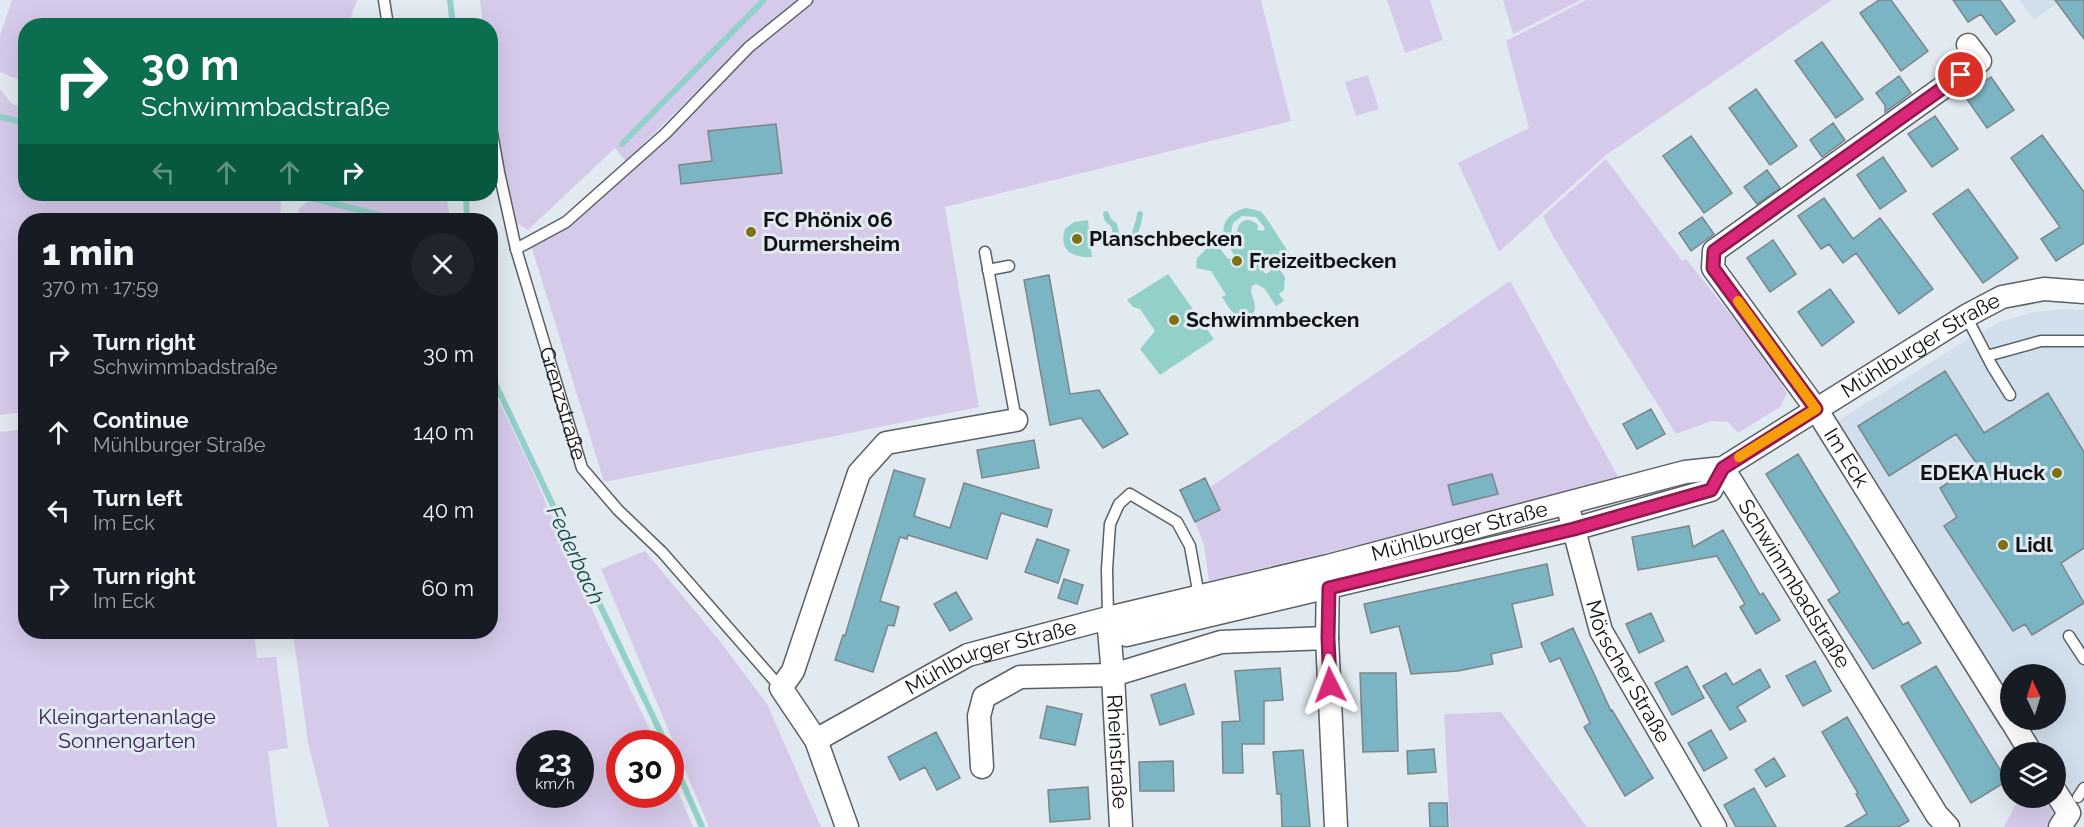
<!DOCTYPE html>
<html lang="en">
<head>
<meta charset="utf-8">
<style>
	:root { --surface:#171b24; --page:#20242c; --text:#f1f3f6; --muted:#9ea1a6 }
	body { margin:0; font-family:Raleway,sans-serif; background:var(--page); color:var(--text); height:100vh; display:flex; flex-direction:column; font-size:22px; white-space:nowrap }
	* { box-sizing:border-box; margin:0 }
	p { font-size:20px; color:var(--muted) }
	.icon { flex:none; width:33px; height:33px; fill:none; stroke:currentColor; stroke-width:2; stroke-linecap:round; stroke-linejoin:round }
	.map { position:relative; flex:1; overflow:hidden }
	.details { position:absolute; left:18px; top:213px; width:480px; height:426px; display:flex; flex-direction:column; background:var(--surface); border-radius:24px; box-shadow:0 6px 24px #0002 }
	.details>* { flex:none }
	.hud { position:absolute; left:18px; top:18px; width:480px; height:183px; border-radius:24px; box-shadow:0 6px 24px #0002; background:#0b6e4f; color:#fff; overflow:hidden }
	.needle { width:39px; rotate:356deg }
	.fabs { position:absolute; left:2000px; top:664px; display:grid; gap:12px }
	.fabs a { display:grid; place-items:center; width:66px; height:66px; border-radius:50%; background:var(--surface); box-shadow:0 6px 24px #0002; font-size:30px }
	.speed { position:absolute; left:516px; top:730px; display:flex; gap:12px; font-size:30px; font-weight:700; text-align:center }
	.speed>* { display:grid; place-content:center; width:78px; height:78px; border-radius:50%; background:var(--surface); box-shadow:0 6px 24px #0002; line-height:1 }
	.speed small { font-size:15px; font-weight:400 }
	.speed .limit { border:9px solid #d22; background:#fff; color:#111 }
	.pin { position:absolute; display:grid; place-items:center; width:51px; height:51px; color:#fff; margin:-26px; border:3px solid #fff; border-radius:50%; box-shadow:0 2px 6px #0007 }
	.me { position:absolute; width:66px; margin:-33px; rotate:357deg; stroke-linejoin:round; filter:drop-shadow(0 0 4px #0008) }
	.turn { display:flex; align-items:center; gap:21px; height:126px; padding:0 24px; font-size:27px }
	.turn .icon { width:78px; height:78px; stroke-width:2.5 }
	.turn b { display:block; font-size:42px; line-height:51px }
	.lanes { display:flex; align-items:center; height:57px; padding:0 24px; background:#0003; justify-content:center; gap:30px; direction:ltr }
	.lanes .off { opacity:.35 }
	.round { display:grid; place-items:center; flex:none; width:63px; height:63px; border-radius:32px; background:var(--page) }
	.overview { display:flex; align-items:center; justify-content:space-between; height:102px; padding:0 24px }
	h1 { font-size:36px; font-weight:800; line-height:45px }
	ul { padding:0; list-style:none }
	li { display:flex; align-items:center; gap:18px; height:78px; padding:0 24px }
	li div { flex:1 }
	li b { display:block; font-size:22px }
	li em { font-style:normal }
	.map>svg:first-child { display:block }
	.built { fill:#d1dfec }
	.green { fill:#d6caea; fill-rule:evenodd }
	.water { fill:#92d0c9; fill-rule:evenodd }
	.lines { fill:none; stroke-linecap:round; stroke-linejoin:round }
	.stream { stroke:#92d0c9; stroke-width:6 }
	.building { fill:#7bb5c4; stroke:#7c8689; stroke-width:1.5 }
	.lane-casing { stroke:#596066; stroke-width:13 }
	.street-casing { stroke:#596066; stroke-width:25 }
	.lane { stroke:#fff; stroke-width:10 }
	.street { stroke:#fff; stroke-width:22 }
	.route-casing { stroke:#8e194d; stroke-width:15 }
	.route { stroke:#db2777; stroke-width:10 }
	.slow { stroke:#f59e0b; stroke-width:10 }
	.poi-dot { fill:#7d7111; stroke:#e2eaf1; stroke-width:2 }
	.labels { text-anchor:middle; stroke-width:6; stroke-linejoin:round; paint-order:stroke }
	.poi-label { font-size:21px; font-weight:bold; fill:#101215; stroke:#e2eaf1; text-anchor:start }
	.street-label { font-size:21px; fill:#101215; stroke:#e2eaf1 }
	.park-label { font-size:21px; fill:#392156; stroke:#e2eaf1 }
	.water-label { font-size:22px; font-style:italic; fill:#124945; stroke:#e2eaf1 }
</style>
</head>
<body>
<div class="map">
<svg width="2084" height="827" viewBox="0 0 2084 827">
	<rect width="100%" height="100%" fill="#e2eaf1"/>
	<path class="built" d="M2019 0H2062L2034 20Z
		M2063 309 2084 310V780L2074 794 2064 788 2055 774V753H2042L2022 720H2055V675H2010V701L1838 421 1963 342 2001 321 2034 312Z"/>
	<path class="green" d="M12 0H357L348 25 26 26 25 82 0 72V35Z
		M480 0H796L757 32 626 161 615 148 528 230 516 223 497 131 490 88V26L483 25Z
		M814 0H1261L1291 121 945 207 979 407 604 482 531 245 574 220 687 120 705 97 783 23Z
		M1387 0H1430L1443 40 1405 53Z
		M1503 0H1581L1513 34Z
		M1586 0H1832L1606 155 1499 252 1458 163 1529 128 1506 41Z
		M1368 75 1379 109 1356 116 1345 82Z
		M0 89 12 104 25 108 26 194H260L281 199 280 220H26L25 412 0 415Z
		M1606 159 1682 261 1686 259 1766 359 1787 393 1780 407 1738 433 1728 422 1712 421 1676 434 1554 238 1543 216Z
		M315 194H430L447 197 449 216 462 217V220H294L300 208Z
		M1510 281 1621 482 1209 581 1204 545 1195 522 1219 510 1209 488Z
		M491 385 530 466 603 634 657 744H620V795H670L671 775 693 827H329L308 743 293 632H490ZM530 744H580V795H530Z
		M25 429 26 632H254L257 658 276 657 288 748 268 751 277 827H0V432Z
		M645 551 719 640 767 704 821 827H709L601 569Z
		M1501 712 1587 827H1450L1444 714Z
		M2019 798H2046L2053 813 2049 827H2004Z"/>
	<path class="water" d="M1246 208 1260 211 1265 216 1289 253 1263 271 1266 274 1277 266 1285 277 1284 290 1279 294 1284 301 1276 306 1264 288 1256 284 1252 286 1251 290C1252 300 1258 305 1253 314 1236 322 1230 310 1222 297L1226 295 1211 271 1196 268 1197 258 1214 241 1228 259 1234 257C1233 250 1228 246 1225 240 1219 223 1231 211 1246 208ZM1242 216 1256 217 1265 228 1263 231 1258 230 1257 228 1259 227C1250 212 1231 223 1239 240L1243 241 1239 245C1229 241 1231 231 1233 223Z
		M1088 220 1092 257C1073 258 1058 251 1065 229L1074 222Z
		M1168 274 1214 339 1160 375 1140 349 1155 331 1140 309 1133 307 1127 300Z"/>
	<g class="lines">
		<path class="stream" d="M450 0 453 26
			M0 117 26 123
			M622 144 764 0
			M295 194 399 220
			M466 194 467 220
			M1111 237 1119 246 1129 244C1134 238 1139 222 1140 214
			M1090 240 1107 239 1116 234 1114 225 1108 220 1106 214
			M490 364 494 381 666 744
			M670 754 702 827"/>
	</g>
	<path class="building" d="M1879 0H1891L1928 51 1901 71 1860 13Z
		M1953 0H2000L2015 21 1996 35 1981 14 1968 22Z
		M2055 0H2084V39Z
		M1822 42 1863 99 1836 118 1795 61Z
		M1899 76 1911 93 1885 112V105L1876 93Z
		M1991 77 2014 110 1987 128 1964 95Z
		M1756 89 1797 146 1770 165 1729 108Z
		M1935 116 1958 149 1932 167 1908 134Z
		M1833 123 1845 140 1822 157 1810 140Z
		M776 124 782 173 681 184 679 165 712 161 708 131Z
		M2042 135 2084 192V243L2056 261 2041 239 2060 227 2011 158Z
		M1691 136 1732 193 1704 213 1663 156Z
		M1883 157 1906 191 1880 209 1857 175Z
		M1767 170 1780 188 1757 204 1744 187Z
		M1968 189 2018 258 1983 283 1933 214Z
		M1824 198 1853 239 1880 218 1933 289 1899 314 1856 253 1843 263 1829 244 1821 249 1798 216Z
		M1702 217 1714 234 1691 251 1679 233Z
		M1773 240 1796 274 1770 292 1747 258Z
		M1049 275 1070 394 1099 390 1128 434 1103 448 1081 418 1050 425 1024 280Z
		M1830 289 1854 322 1822 346 1798 312Z
		M1945 371 1984 433 2048 393 2084 452V548L2061 563 2084 603 2032 635 2025 624 2013 631 1944 526 1957 517 1940 488 1977 464 1956 434 1889 476 1858 426Z
		M1651 409 1665 434 1637 449 1623 424Z
		M1034 440 1039 468 982 478 977 450Z
		M1798 454 1903 625 1908 622 1921 643 1873 669 1828 600 1840 592 1766 474Z
		M894 470 925 479 914 516 950 528 964 483 1052 510 1047 527 1001 513 987 559 908 535 907 539 900 537 880 601 899 607 894 626 888 625 873 672 835 660 843 635 845 636Z
		M1492 474 1498 494 1453 505 1448 485Z
		M1205 478 1220 510 1195 522 1180 490Z
		M1689 526 1693 547 1723 530 1760 595 1763 593 1780 620 1756 634 1740 607 1745 604 1717 556 1638 570 1632 537Z
		M1037 539 1069 550 1058 583 1025 572Z
		M1547 564 1553 595 1512 604 1522 647 1491 654 1493 664 1458 671 1411 674 1399 626 1371 633 1364 604Z
		M1064 579 1083 585 1077 604 1058 598Z
		M956 592 972 619 950 631 934 604Z
		M1651 613 1664 641 1639 653 1626 624Z
		M1573 628 1611 711 1612 710 1653 778 1625 796 1584 727 1590 723 1560 658 1550 662 1541 643Z
		M1815 661 1831 691 1803 706 1786 676Z
		M1687 666 1704 698 1672 715 1655 683Z
		M1936 666 2007 781 1971 803 1901 686Z
		M1280 668 1283 700 1264 701V744H1242L1243 773H1223L1222 722 1240 721 1235 671Z
		M1760 669 1770 687 1737 707 1746 721 1730 730 1703 686 1726 673 1733 685Z
		M1360 673H1396L1398 751 1363 752Z
		M1185 684 1194 714 1160 725 1151 695Z
		M1047 706 1082 714 1075 745 1040 738Z
		M1847 717 1909 821 1898 827H1845L1867 814 1856 794 1858 793 1822 732Z
		M1711 730 1727 758 1704 771 1688 743Z
		M936 732 960 778 937 790 925 767 900 780 888 757Z
		M1434 749 1436 772 1408 774 1407 751Z
		M1303 750 1310 827H1282L1281 794H1277L1273 752Z
		M1774 758 1785 776 1766 787 1755 770Z
		M1173 761 1174 791H1140L1139 762Z
		M1088 787 1090 819 1050 822 1048 790Z
		M1754 788 1776 827H1736L1724 805Z
		M1429 803H1447L1448 827H1430Z"/>
	<g class="lines">
		<defs>
			<g id="lane">
				<path d="M384 0 388 26"/>
				<path id="s1" d="M490 122 499 172 516 249 582 468 618 510 662 552 781 688"/>
				<path d="M516 249 566 222 666 133 749 47 807 0"/>
				<path d="M985 252 1016 420"/>
				<path d="M988 270 1009 266"/>
				<path d="M1966 316 1992 366 2010 395"/>
				<path d="M1987 356 2041 341H2084"/>
				<path d="M1108 618 1107 569 1110 524 1119 504 1130 494 1177 522 1190 546 1199 596"/>
				<path d="M2069 636 2084 659"/>
				<path d="M2078 797 2084 788"/>
			</g>
			<g id="street">
				<path id="s2" d="M1968 45 1980 61 1714 251 1713 268 1816 409 2010 719"/>
				<path id="s3" d="M1723 468 1937 815 1948 827"/>
				<path id="s4" d="M1570 515 1601 631 1715 827"/>
				<path d="M1328 573 1327 638 1336 827"/>
				<path d="M1108 618 1126 635 1574 529 1711 490 1723 468"/>
				<path id="s5" d="M1108 618 1113 675 1121 827"/>
				<path d="M2011 720 2031 753"/>
				<path id="s6" d="M816 740 968 655 1108 618 1328 566 1685 472 1723 468 1966 316 2002 297 2044 289 2084 292"/>
				<path d="M982 767 979 716 984 697 1020 677 1113 675 1221 642 1327 638"/>
				<path d="M2055 791 2069 813 2060 827"/>
				<path d="M847 827 816 740 781 688 793 671 859 473 886 443 1016 420"/>
			</g>
		</defs>
		<use href="#lane" class="lane-casing"/>
		<use href="#street" class="street-casing"/>
		<use href="#lane" class="lane"/>
		<use href="#street" class="street"/>
	</g>
	<g class="lines">
		<defs>
			<path id="route" d="M1330 685 1328 638 1329 588 1574 529 1711 490 1723 468 1816 409 1713 268 1714 251 1961 75"/>
		</defs>
		<use href="#route" class="route-casing"/>
		<use href="#route" class="route"/>
		<path class="slow" d="M1738 301 1816 409 1739 457"/>
	</g>
	<g class="poi-dot">
		<circle cx="751" cy="232" r="6"/>
		<circle cx="1077" cy="239" r="6"/>
		<circle cx="1237" cy="261" r="6"/>
		<circle cx="1174" cy="320" r="6"/>
		<circle cx="2057" cy="473" r="6"/>
		<circle cx="2003" cy="545" r="6"/>
	</g>
	<g class="labels">
		<g class="poi-label">
			<text x="763" y="227">FC Phönix 06<tspan x="763" dy="24">Durmersheim</tspan></text>
			<text x="1089" y="246">Planschbecken</text>
			<text x="1249" y="268">Freizeitbecken</text>
			<text x="1186" y="327">Schwimmbecken</text>
			<text x="2045" y="480" text-anchor="end">EDEKA Huck</text>
			<text x="2015" y="552">Lidl</text>
		</g>
		<g class="street-label">
			<text dy="7" stroke="none"><textPath href="#s6" startOffset="1185">Mühlburger Straße</textPath></text>
			<text dy="7" stroke="none"><textPath href="#s1" startOffset="291">Grenzstraße</textPath></text>
			<text dy="7" stroke="none"><textPath href="#s2" startOffset="596">Im Eck</textPath></text>
			<text dy="7" stroke="none"><textPath href="#s6" startOffset="681">Mühlburger Straße</textPath></text>
			<text dy="7" stroke="none"><textPath href="#s3" startOffset="136">Schwimmbadstraße</textPath></text>
			<text dy="7" stroke="none"><textPath href="#s6" startOffset="195">Mühlburger Straße</textPath></text>
			<text dy="7" stroke="none"><textPath href="#s4" startOffset="168">Mörscher Straße</textPath></text>
			<text dy="7" stroke="none"><textPath href="#s5" startOffset="134">Rheinstraße</textPath></text>
		</g>
		<g class="park-label">
			<text x="127" y="724">Kleingartenanlage<tspan x="127" dy="24">Sonnengarten</tspan></text>
		</g>
		<g class="water-label">
			<text transform="translate(576 555) rotate(65)" y="8">Federbach</text>
		</g>
	</g>
</svg>
<div class="fabs">
<a><svg class="needle" viewBox="-14 -14 28 28"><path d="M0-13l5 13h-10z" fill="#e53935"/><path d="M0 13l5-13h-10z" fill="#9ea1a6"/></svg></a>
<a><svg class="icon" aria-label="layers" viewBox="0 0 24 24"><path d="M12 4l9 5-9 5-9-5zM3 14l9 5 9-5"/></svg></a>
</div>
<div class="speed"><div>23<small>km/h</small></div><div class="limit">30</div></div>
<div class="pin" style="left:1961px;top:75px;background:#d93025"><svg class="icon" aria-label="arrive" viewBox="0 0 24 24"><path d="M6 21V4h12l-3 4 3 4H6"/></svg></div>
<svg class="me" style="left:1330px;top:685px" viewBox="-20 -20 40 40"><path d="M0-17L14 15 0 8-14 15z" fill="#db2777" stroke="#fff" stroke-width="4"/></svg>
<div class="hud">
<div class="turn"><svg class="icon" aria-label="right" viewBox="0 0 24 24"><path d="M7 20v-9h11M14 6l5 5-5 5"/></svg><div><b>30 m</b>Schwimmbadstraße</div></div>
<div class="lanes"><svg class="icon off" aria-label="left" viewBox="0 0 24 24"><path d="M17 20v-9H6M10 6l-5 5 5 5"/></svg><svg class="icon off" aria-label="ahead" viewBox="0 0 24 24"><path d="M12 20V5M6 11l6-6 6 6"/></svg><svg class="icon off" aria-label="ahead" viewBox="0 0 24 24"><path d="M12 20V5M6 11l6-6 6 6"/></svg><svg class="icon" aria-label="right" viewBox="0 0 24 24"><path d="M7 20v-9h11M14 6l5 5-5 5"/></svg></div>
</div>
<section class="details">
<div class="overview"><div><h1>1 min</h1><p>370 m · 17:59</p></div><a class="round"><svg class="icon" aria-label="close" viewBox="0 0 24 24"><path d="M6 6l12 12M18 6L6 18"/></svg></a></div>
<ul>
<li><svg class="icon" aria-label="right" viewBox="0 0 24 24"><path d="M7 20v-9h11M14 6l5 5-5 5"/></svg><div><b>Turn right</b><p>Schwimmbadstraße</p></div><em>30 m</em></li>
<li><svg class="icon" aria-label="ahead" viewBox="0 0 24 24"><path d="M12 20V5M6 11l6-6 6 6"/></svg><div><b>Continue</b><p>Mühlburger Straße</p></div><em>140 m</em></li>
<li><svg class="icon" aria-label="left" viewBox="0 0 24 24"><path d="M17 20v-9H6M10 6l-5 5 5 5"/></svg><div><b>Turn left</b><p>Im Eck</p></div><em>40 m</em></li>
<li><svg class="icon" aria-label="right" viewBox="0 0 24 24"><path d="M7 20v-9h11M14 6l5 5-5 5"/></svg><div><b>Turn right</b><p>Im Eck</p></div><em>60 m</em></li>
</ul>
</section>
</div>
</body>
</html>
